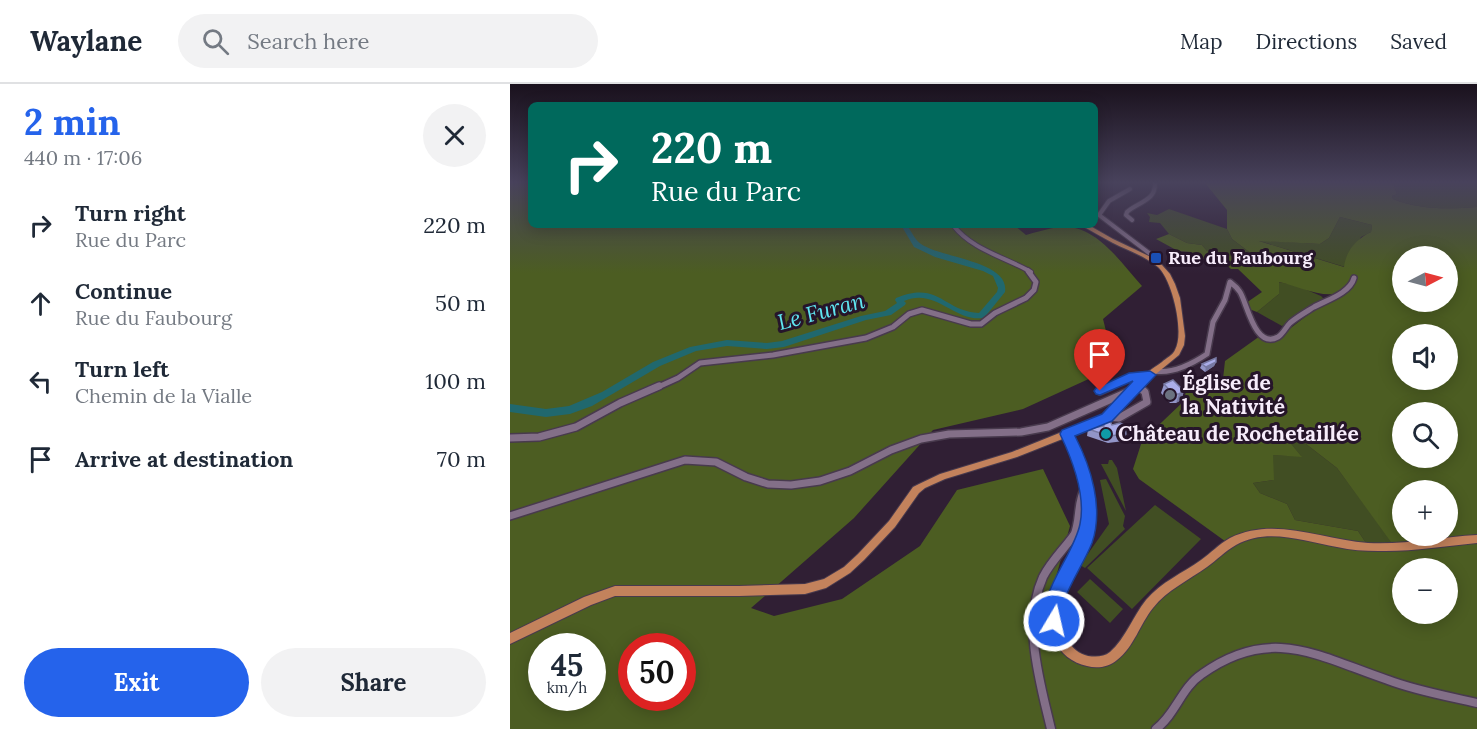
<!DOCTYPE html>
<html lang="en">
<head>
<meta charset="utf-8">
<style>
	:root { --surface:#fff; --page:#f2f2f3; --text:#1f2937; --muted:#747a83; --line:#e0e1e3; --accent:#2563eb }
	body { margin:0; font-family:Lora,serif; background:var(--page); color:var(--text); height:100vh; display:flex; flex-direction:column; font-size:22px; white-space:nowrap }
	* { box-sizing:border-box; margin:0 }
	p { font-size:20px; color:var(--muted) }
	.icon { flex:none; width:33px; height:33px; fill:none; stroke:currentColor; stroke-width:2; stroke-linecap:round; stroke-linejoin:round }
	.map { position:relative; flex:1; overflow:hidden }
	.side { display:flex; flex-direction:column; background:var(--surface); width:510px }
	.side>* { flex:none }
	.hud { position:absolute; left:18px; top:18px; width:570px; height:126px; border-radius:9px; box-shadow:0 3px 15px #0003; background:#00695c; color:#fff; overflow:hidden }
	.needle { width:39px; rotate:84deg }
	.controls { position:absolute; left:882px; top:162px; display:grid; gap:12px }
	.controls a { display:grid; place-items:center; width:66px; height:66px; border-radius:50%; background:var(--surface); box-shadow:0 3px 15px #0003; font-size:30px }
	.speed { position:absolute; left:18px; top:549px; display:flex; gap:12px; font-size:30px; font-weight:700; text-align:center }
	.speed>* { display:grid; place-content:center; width:78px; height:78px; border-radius:50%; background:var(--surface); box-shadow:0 3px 15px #0003; line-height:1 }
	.speed small { font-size:15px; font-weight:400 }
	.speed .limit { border:9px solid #d22; background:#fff; color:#111 }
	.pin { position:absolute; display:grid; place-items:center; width:51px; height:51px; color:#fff; margin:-62px -26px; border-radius:50% 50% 50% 0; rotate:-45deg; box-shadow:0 0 6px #0007 }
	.pin .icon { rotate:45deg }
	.me { position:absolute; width:66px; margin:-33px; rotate:9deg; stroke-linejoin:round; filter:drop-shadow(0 0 4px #0008) }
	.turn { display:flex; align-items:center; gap:21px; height:126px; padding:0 24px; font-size:27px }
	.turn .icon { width:78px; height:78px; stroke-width:2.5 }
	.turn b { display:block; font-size:42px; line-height:51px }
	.round { display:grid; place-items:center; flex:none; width:63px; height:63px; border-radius:32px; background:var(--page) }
	.overview { display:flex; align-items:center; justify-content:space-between; height:102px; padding:0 24px }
	h1 { font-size:36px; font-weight:700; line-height:45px; color:var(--accent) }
	.action { display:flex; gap:12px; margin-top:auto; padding:12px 24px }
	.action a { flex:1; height:69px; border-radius:36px; background:var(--accent); color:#fff; font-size:24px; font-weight:700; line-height:69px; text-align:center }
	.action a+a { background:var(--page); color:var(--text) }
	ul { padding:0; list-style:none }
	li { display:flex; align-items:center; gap:18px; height:78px; padding:0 24px }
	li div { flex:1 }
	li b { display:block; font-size:22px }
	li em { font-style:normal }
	header { display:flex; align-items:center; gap:36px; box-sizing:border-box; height:84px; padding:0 30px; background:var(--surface); border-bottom:2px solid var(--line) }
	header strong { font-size:28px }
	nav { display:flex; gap:33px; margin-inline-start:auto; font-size:21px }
	.search { width:420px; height:54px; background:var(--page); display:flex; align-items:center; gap:15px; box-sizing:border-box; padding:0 21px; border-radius:33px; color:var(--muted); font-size:22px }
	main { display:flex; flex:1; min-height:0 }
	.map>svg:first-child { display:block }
	.green { fill:#414e23 }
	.forest { fill:#4c5d22; fill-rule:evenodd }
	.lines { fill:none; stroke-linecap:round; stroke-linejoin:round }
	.river { fill:#20686e; fill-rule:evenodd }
	.minor-far3-casing { stroke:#483a4d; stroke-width:6 }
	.minor-far2-casing { stroke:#483a4d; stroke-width:8 }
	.minor-far1-casing { stroke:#483a4d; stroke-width:10 }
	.minor-casing { stroke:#483a4d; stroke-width:11 }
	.major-casing { stroke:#483a4d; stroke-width:2 }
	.minor-far3 { stroke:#836f88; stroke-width:4 }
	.minor-far2 { stroke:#836f88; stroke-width:5 }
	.minor-far1 { stroke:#836f88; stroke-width:7 }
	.minor { stroke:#836f88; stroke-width:8 }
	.major { fill:#c3825c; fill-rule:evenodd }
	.wall { fill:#9295c8 }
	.shaded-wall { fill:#7779a3 }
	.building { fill:#aaade9; stroke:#7779a3; stroke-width:1.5 }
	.route { fill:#2563eb; stroke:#184099; stroke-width:1.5 }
	.transit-dot { fill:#1a4fb4; stroke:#26152a; stroke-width:2 }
	.worship-dot { fill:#6b7280; stroke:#26152a; stroke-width:2 }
	.culture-dot { fill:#0f9aa8; stroke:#26152a; stroke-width:2 }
	.labels { text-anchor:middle; stroke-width:6; stroke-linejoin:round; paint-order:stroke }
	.far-poi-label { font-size:18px; font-weight:bold; fill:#f7ecfb; stroke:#26152a; text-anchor:start }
	.poi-label { font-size:21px; font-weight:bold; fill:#f7ecfb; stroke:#26152a; text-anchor:start }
	.water-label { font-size:22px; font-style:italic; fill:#5fe5f0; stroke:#26152a }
</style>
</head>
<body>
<header>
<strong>Waylane</strong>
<div class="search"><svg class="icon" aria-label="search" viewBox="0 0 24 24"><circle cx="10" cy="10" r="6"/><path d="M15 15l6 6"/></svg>Search here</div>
<nav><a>Map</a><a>Directions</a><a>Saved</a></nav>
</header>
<main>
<section class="side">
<div class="overview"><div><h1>2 min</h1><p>440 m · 17:06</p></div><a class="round"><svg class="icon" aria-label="close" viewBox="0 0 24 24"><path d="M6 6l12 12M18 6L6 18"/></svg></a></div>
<ul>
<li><svg class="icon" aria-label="right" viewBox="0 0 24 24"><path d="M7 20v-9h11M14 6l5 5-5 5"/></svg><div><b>Turn right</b><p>Rue du Parc</p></div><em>220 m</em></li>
<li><svg class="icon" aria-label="ahead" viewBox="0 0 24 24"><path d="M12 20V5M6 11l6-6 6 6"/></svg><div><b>Continue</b><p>Rue du Faubourg</p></div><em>50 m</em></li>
<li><svg class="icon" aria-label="left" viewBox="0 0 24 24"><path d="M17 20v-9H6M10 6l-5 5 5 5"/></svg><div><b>Turn left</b><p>Chemin de la Vialle</p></div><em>100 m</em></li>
<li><svg class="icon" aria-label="arrive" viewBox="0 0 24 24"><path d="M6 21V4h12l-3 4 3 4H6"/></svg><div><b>Arrive at destination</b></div><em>70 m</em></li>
</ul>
<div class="action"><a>Exit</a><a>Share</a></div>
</section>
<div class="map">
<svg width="967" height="645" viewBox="0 0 967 645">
	<rect width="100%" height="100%" fill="#301f34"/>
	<path class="green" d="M883 99H967V123C938 125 910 126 883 115L882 112 887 110Z
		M659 125 717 145 722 155 756 181 732 179 719 171 697 167 692 161 677 159 659 150 650 139 639 138 640 133 637 129 647 131Z
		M830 133 862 141 861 148 851 153 835 183 746 156 810 160 819 154Z
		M768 198 785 201 811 212 814 215 772 242 747 228 769 210Z
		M787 353 827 384 882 458 856 459 848 447 785 436 777 420 750 409 743 399 763 396V371L791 372 777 355Z
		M599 376H602L607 384 616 427 591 380H598Z
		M596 395 615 432 613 442 615 445 575 484 570 481 599 440 590 396Z
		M645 421 691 455 622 525 577 484Z
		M580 495 613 525 600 539 567 508Z"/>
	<path class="forest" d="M0 99H21V141H504L516 151C526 148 537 145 548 143 586 139 609 177 632 202L593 235 605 283 513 325 423 346 344 434 241 524 264 532 332 515 410 462 447 406 533 385 560 442 540 515 542 549 557 574 590 584 609 574 642 517 719 460 629 395 623 385 632 357 674 317 676 307H688L713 295 715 277 750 252 765 256 825 210C805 212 788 202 769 198V210L747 228 739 225 736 219 752 208 728 185H721L711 176 693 175 681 168 668 167 646 155 659 150 677 159 692 161 697 167 719 171 732 179 755 180 722 155 717 145V126L695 99H883L887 110 882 112 883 115C910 126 938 125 967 123V645H0ZM830 133 862 141 861 148C846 155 836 167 834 183L749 157 810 160 819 154ZM892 172H938V218H892ZM892 250H938V296H892ZM892 328H938V374H892ZM787 353 827 384 881 458 856 459 848 447 785 436 777 420 750 409 743 399 764 396 763 371 792 373 778 356ZM892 406H938V452H892ZM892 484H938V530H892ZM32 562H82V614H32ZM122 562H172V614H122Z"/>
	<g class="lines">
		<path class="river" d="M391 141H397C401 147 405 156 411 160 431 174 500 177 495 208L474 234C443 238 426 203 394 217L396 219 395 221 381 231 356 236 274 263 257 265 217 262 186 267 150 282 82 322 60 330 36 333 0 328V320L36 325 59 322 92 308 143 278 180 263 217 256 257 259 272 257 351 232 375 227 387 219 385 216 386 214C429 196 433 227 469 229L487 208 488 204 483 192 473 187 425 173 404 163Z"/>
		<defs>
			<path id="minor-far3" d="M620 105 599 117 589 131 643 172V175
				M622 136 616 131 617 128C628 118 646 117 645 99
				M443 141C462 166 495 173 521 188"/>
			<path id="minor-far2" d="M645 287C663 290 682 280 697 270L703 238 715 216 720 198C724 201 727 203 730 208 737 219 745 266 768 253 773 250 776 243 780 239 787 233 796 228 804 223 817 216 840 209 844 194
				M627 301 630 304
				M146 304 168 294 190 279 263 271 356 254 383 243 399 230 412 226 461 240H471L485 229 516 214 524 206 526 198 518 187
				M597 304 623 292 640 291"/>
			<path id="minor-far1" d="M590 307 601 302
				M597 333 609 334 637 318 635 308 628 302
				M0 354 29 353 66 343 110 319 149 302
				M0 432 175 376 206 378 236 393 258 400 281 401 310 397 340 387 381 366 411 355 439 350 511 348 538 343 622 306
				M563 453C571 437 566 419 575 404"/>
			<path id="minor" d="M541 645C530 598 512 540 533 493 541 477 554 465 564 451
				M646 645C666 630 671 604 692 590 762 540 809 573 878 596 907 607 937 612 967 619"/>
			<path id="major" d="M571 141H578L582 143 603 155 643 174 652 181 660 190 665 200 670 214 675 252 674 261 669 271 630 303 608 329 600 335 561 351C574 377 588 408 583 438 578 474 530 520 557 556 562 564 569 570 578 572 586 573 594 573 600 568 616 554 623 532 636 516 651 498 673 489 691 476 701 469 709 460 720 454 765 432 812 456 858 459 895 461 931 453 967 451V459C934 462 901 468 868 467 854 467 841 466 827 463 794 457 757 443 726 461 715 467 707 476 697 483 679 496 657 506 643 524 630 540 624 563 607 576 599 583 587 585 577 582 562 579 550 569 544 555 542 551 540 546 539 542 530 506 570 471 574 436 578 408 567 379 555 354L507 373 435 395 415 404 409 409 385 443 354 476 340 489 316 504 295 510 229 512H105L81 521 0 560V549L74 513 105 502H229L295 500 314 495 334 483 348 470 379 437 403 403 409 400 430 390 502 368 594 331C606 323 613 311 623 301 631 292 642 285 652 278 656 274 663 271 665 266 675 249 662 195 648 183 635 172 617 166 603 159 592 153 581 147 571 141Z"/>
		</defs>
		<use href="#minor-far3" class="minor-far3-casing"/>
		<use href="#minor-far2" class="minor-far2-casing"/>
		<use href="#minor-far1" class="minor-far1-casing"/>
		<use href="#minor" class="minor-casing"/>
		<use href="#major" class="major-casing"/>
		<use href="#minor-far3" class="minor-far3"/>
		<use href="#minor-far2" class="minor-far2"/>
		<use href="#minor-far1" class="minor-far1"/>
		<use href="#minor" class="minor"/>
		<use href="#major" class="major"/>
	</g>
	<path class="wall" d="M706 278 704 282 695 288 690 284 692 280Z
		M654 300 674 307 671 316 666 319H660L651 309Z
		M592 336 602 341 616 350 614 357 598 359 577 352 578 345 591 342Z"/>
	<path class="shaded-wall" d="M706 278 704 282 695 288 696 283Z
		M674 307 671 316 666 319 669 310Z"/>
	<path class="building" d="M706 274V278L696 283 692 280Z
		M663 296 674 307 669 310H663L654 300Z
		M595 335H599L602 341 610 339 615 341 616 350 599 352 578 345 594 342 592 336Z"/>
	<linearGradient id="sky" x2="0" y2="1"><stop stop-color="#1a111d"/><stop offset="0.52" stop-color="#48425c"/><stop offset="1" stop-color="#48425c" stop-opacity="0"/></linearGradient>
	<rect width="967" height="189" fill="url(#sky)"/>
	<path class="route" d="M640 287 646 291 602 337 565 352C581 383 594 424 582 459 574 479 561 497 554 517 551 526 554 535 551 544L544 547 537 544C524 512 564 472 570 440 576 411 562 375 550 350L552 346 592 330 623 297 590 311 586 310 584 307 586 304 619 289Z"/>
	<rect class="transit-dot" x="640" y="168" width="12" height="12" rx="3"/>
	<circle class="worship-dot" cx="660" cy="311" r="6"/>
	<circle class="culture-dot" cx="596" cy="350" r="6"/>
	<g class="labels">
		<g class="far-poi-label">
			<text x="658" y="180">Rue du Faubourg</text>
		</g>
		<g class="poi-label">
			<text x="672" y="306">Église de<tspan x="672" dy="24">la Nativité</tspan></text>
			<text x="608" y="357">Château de Rochetaillée</text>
		</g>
		<g class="water-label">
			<text transform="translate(311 227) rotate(-15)" y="8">Le Furan</text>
		</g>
	</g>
</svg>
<div class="controls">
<a><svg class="needle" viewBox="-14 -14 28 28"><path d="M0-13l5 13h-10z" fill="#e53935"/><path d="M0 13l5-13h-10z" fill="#747a83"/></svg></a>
<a><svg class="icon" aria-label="sound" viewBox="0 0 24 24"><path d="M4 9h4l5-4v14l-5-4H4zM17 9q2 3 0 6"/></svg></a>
<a><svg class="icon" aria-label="search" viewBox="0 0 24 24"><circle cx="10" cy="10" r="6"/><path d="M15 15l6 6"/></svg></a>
<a>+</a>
<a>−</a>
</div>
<div class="speed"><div>45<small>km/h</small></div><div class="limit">50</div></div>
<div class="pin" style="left:590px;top:307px;background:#d93025"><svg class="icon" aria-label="arrive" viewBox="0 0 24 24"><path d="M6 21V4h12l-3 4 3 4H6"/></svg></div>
<svg class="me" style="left:544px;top:537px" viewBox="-20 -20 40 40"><circle r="17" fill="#2563eb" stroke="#fff" stroke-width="3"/><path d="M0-11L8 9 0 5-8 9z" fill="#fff"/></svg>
<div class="hud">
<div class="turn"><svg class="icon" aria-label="right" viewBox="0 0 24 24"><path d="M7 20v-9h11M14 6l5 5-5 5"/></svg><div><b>220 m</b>Rue du Parc</div></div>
</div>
</div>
</main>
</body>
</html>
